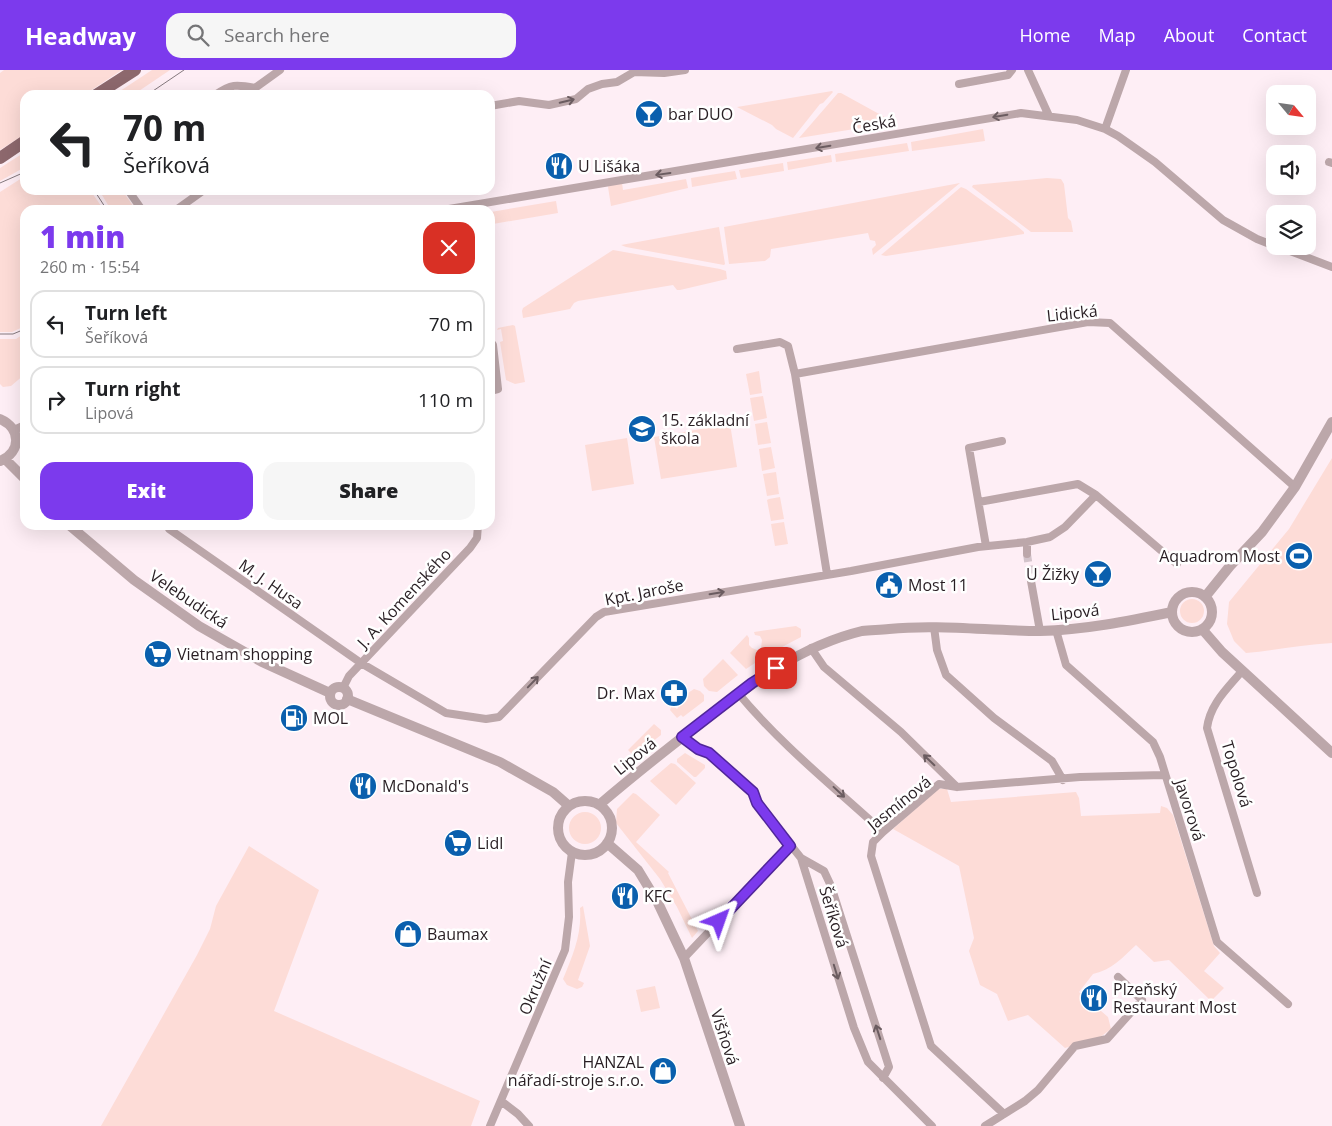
<!DOCTYPE html>
<html lang="en">
<head>
<meta charset="utf-8">
<style>
	:root { --surface:#fff; --page:#f6f6f6; --text:#202124; --muted:#757577; --line:#e0e0e0; --accent:#7c3aed }
	body { margin:0; font-family:"Open Sans",sans-serif; background:var(--page); color:var(--text); height:100vh; display:flex; flex-direction:column; font-size:19px; white-space:nowrap }
	* { box-sizing:border-box; margin:0 }
	p { font-size:16px; color:var(--muted) }
	.icon { flex:none; width:28px; height:28px; fill:none; stroke:currentColor; stroke-width:2; stroke-linecap:round; stroke-linejoin:round }
	.map { position:relative; flex:1; overflow:hidden }
	.details { position:absolute; left:20px; top:135px; width:475px; height:325px; display:flex; flex-direction:column; background:var(--surface); border-radius:15px; box-shadow:0 5px 20px #0002 }
	.details>* { flex:none }
	.top-card { position:absolute; left:20px; top:20px; width:475px; height:105px; border-radius:15px; box-shadow:0 5px 20px #0002; background:#fff; color:var(--text); overflow:hidden }
	.needle { width:32px; rotate:119deg }
	.fabs { position:absolute; left:1266px; top:15px; display:grid; gap:10px }
	.fabs a { display:grid; place-items:center; width:50px; height:50px; border-radius:10px; background:var(--surface); box-shadow:0 5px 20px #0002; font-size:25px }
	.pin { position:absolute; display:grid; place-items:center; width:42px; height:42px; color:#fff; margin:-21px; border-radius:10px; box-shadow:0 2px 8px #0006 }
	.me { position:absolute; width:55px; margin:-28px; rotate:43deg; stroke-linejoin:round; filter:drop-shadow(0 0 4px #0008) }
	.turn { display:flex; align-items:center; gap:18px; height:105px; padding:0 20px; font-size:22px }
	.turn .icon { width:65px; height:65px; stroke-width:2.5 }
	.turn b { display:block; font-size:35px; line-height:42px }
	.round { display:grid; place-items:center; flex:none; width:52px; height:52px; border-radius:15px; background:var(--page) }
	.head { display:flex; align-items:center; justify-content:space-between; height:85px; padding:0 20px }
	h1 { font-size:30px; font-weight:800; line-height:38px; color:var(--accent) }
	.button { display:flex; gap:10px; margin-top:auto; padding:10px 20px }
	.button a { flex:1; height:58px; border-radius:15px; background:var(--accent); color:#fff; font-size:20px; font-weight:800; line-height:58px; text-align:center }
	.button a+a { background:var(--page); color:var(--text) }
	ul { padding:0; list-style:none }
	li { display:flex; align-items:center; gap:15px; height:68px; margin:0 10px 8px; padding:0 10px; border:2px solid var(--line); border-radius:15px }
	li div { flex:1 }
	li b { display:block; font-size:19px }
	li em { font-style:normal }
	header { display:flex; align-items:center; gap:30px; box-sizing:border-box; height:70px; padding:0 25px; background:var(--accent); color:#fff }
	header strong { font-size:24px }
	nav { display:flex; gap:28px; margin-inline-start:auto; font-size:18px }
	.search { width:350px; height:45px; background:var(--page); display:flex; align-items:center; gap:12px; box-sizing:border-box; padding:0 18px; border-radius:15px; color:var(--muted); font-size:19px }
	.map>svg:first-child { display:block }
	.green { fill:#fddcd7 }
	.lines { fill:none; stroke-linecap:round; stroke-linejoin:round }
	.minor-tunnel { stroke:#d3c4cb; stroke-width:8; stroke-dasharray:8 4; stroke-linecap:butt }
	.minor { stroke:#bca7aa; stroke-width:8 }
	.tertiary { stroke:#bca7aa; stroke-width:10 }
	.primary { stroke:#8d686d; stroke-width:12 }
	.tram { stroke:#85797e; stroke-width:1 }
	.oneway { stroke:#6b5c60 }
	.route-casing { stroke:#51269a; stroke-width:12 }
	.route { stroke:#7c3aed; stroke-width:9 }
	.labels { text-anchor:middle; stroke-width:5; stroke-linejoin:round; paint-order:stroke }
	.poi-label { font-size:16px; fill:#281e23; stroke:#fff; text-anchor:start }
	.street-label { font-size:16px; fill:#281e23; stroke:#fff }
</style>
</head>
<body>
<header>
<strong>Headway</strong>
<div class="search"><svg class="icon" aria-label="search" viewBox="0 0 24 24"><circle cx="10" cy="10" r="6"/><path d="M15 15l6 6"/></svg>Search here</div>
<nav><a>Home</a><a>Map</a><a>About</a><a>Contact</a></nav>
</header>
<div class="map">
<svg width="1332" height="1056" viewBox="0 0 1332 1056">
	<rect width="100%" height="100%" fill="#feeef5"/>
	<path class="green" d="M4 0H122L84 25H25V64L0 80V3Z
		M152 0H170L133 25H114Z
		M832 21 833 22 823 33 820 34 793 68 776 59 772 55 737 37Z
		M838 23H841L890 50 891 53 799 68Z
		M983 59 985 71 912 81 911 72Z
		M907 73 909 81 836 92 835 84Z
		M25 82V97L0 111V98Z
		M831 85 832 92 788 100 787 92Z
		M783 93 784 101 741 108 739 100Z
		M735 101 737 109 692 117 691 108Z
		M25 106V120H90L104 140H25V256L12 262H0V122Z
		M1047 108 1061 109 1064 114 1068 148 1071 151 1073 162H1031L972 117 973 115Z
		M686 109 688 118 611 136 608 117 610 113H622L623 120Z
		M960 113 873 185 872 179 876 175 875 171 870 170 868 163 771 179 770 187 765 191 729 194 724 157Z
		M961 117 966 119 1017 156 1024 162V164L886 186 881 185Z
		M99 120H122L136 140H111Z
		M556 131 558 143 493 154 491 142Z
		M719 157 725 194 724 195 626 177 621 175Z
		M613 180 720 199 726 201 727 209 680 220H677L673 215 578 231 574 233 570 239 523 248 522 241 523 238Z
		M513 255 515 256 525 312 515 314 506 310 500 272 503 271 501 259 497 260 498 258Z
		M25 263V304L11 316 3 317 0 314V269H16Z
		M759 301 762 323 750 325 746 304Z
		M763 326 767 348 754 351 750 328Z
		M767 352 771 373 758 375 755 354Z
		M730 354 737 397 661 409 654 367Z
		M627 368 634 414 592 421 585 375Z
		M771 377 775 398 762 401 759 379Z
		M1332 388V573C1303 575 1275 580 1246 583L1234 571 1227 554 1229 532 1289 459Z
		M776 402 779 424 767 426 763 404Z
		M780 427 784 449 771 451 767 430 769 429Z
		M784 452 788 474 775 476 771 454Z
		M1180 541a12 12 0 1 1 24 0a12 12 0 1 1-24 0Z
		M796 556 801 559V567L765 586 761 578 762 570 760 566 755 565 754 562Z
		M747 565 749 568V575L752 578 757 580 761 589 746 599 730 583Z
		M723 589 738 605 717 622 709 621 704 616 703 609Z
		M694 619 700 621 704 625V631L683 647 681 645 677 648 670 640 672 635 677 639 680 635 676 631Z
		M654 654 661 660V665L634 686 628 680Z
		M685 683 705 695V698L696 707H694L677 692V689Z
		M671 693 675 694 696 713 676 735 650 711Z
		M938 719H947L951 732 1076 722 1079 728 1081 746 1160 743 1161 736 1167 738 1173 745 1214 876 1220 883 1204 901 1224 918 1211 931 1169 890 1154 892 1136 875C1123 887 1112 900 1093 904L1079 922 1108 947 1111 959 1099 968 1065 978 1028 945 1008 951 997 924 980 915 969 881 974 868 959 796 893 759Z
		M633 723 636 724 660 745 636 772 669 802 668 803 698 861 692 868 677 837 660 809 616 753 617 739Z
		M569 758a16 16 0 1 1 32 0a16 16 0 1 1-32 0Z
		M249 776 319 820 274 941 480 1031 471 1056H101L197 885 210 859 216 836Z
		M583 836 590 876 578 910 584 913 582 917 577 919 567 915 563 909C573 885 582 864 580 838Z
		M655 916 660 938 641 942 636 920Z"/>
	<g class="lines">
		<path class="minor-tunnel" d="M1027 484 1031 511"/>
		<path class="minor" d="M1028 0 1049 46
			M959 14 1008 5 1012 0
			M215 25C231 14 236 14 255 18
			M252 25 255 18 280 0
			M490 36 519 31 549 35 576 29 588 19 602 14 617 12 634 2 664 3 685 0
			M1105 59 1126 0
			M1329 92 1332 93
			M128 120 142 140
			M176 140 204 120
			M443 140 1021 43 1077 50 1105 59 1118 66 1155 92 1223 150 1257 169 1275 176
			M1277 176 1332 197
			M490 271 493 275 498 319 490 321
			M737 279 780 272 788 276 795 304 827 504
			M795 304 1088 252 1110 253 1295 417
			M14 360 25 355
			M979 432 1078 414 1096 425
			M169 455V459L361 593 446 643 486 649 499 647 596 547 604 542 851 501 978 477 1027 472 1050 467 1065 457 1096 425 1177 494
			M1027 472V484
			M986 476 969 378 1002 371
			M1031 511 1040 561
			M934 557 937 580 946 605 994 648 1052 691 1063 710
			M1056 560 1066 595 1153 672 1160 687 1217 872 1288 934
			M811 578 824 597 901 662 957 717
			M1242 601C1227 619 1210 634 1207 658L1257 823
			M343 618 349 606 470 478 477 468 478 455
			M738 623C781 675 834 717 883 762
			M682 667 698 679 709 683 753 722 757 733 801 788 854 958 868 992 932 1056
			M801 788 824 801 831 816 889 997 883 1008
			M684 888 790 776
			M501 1031 518 1044 529 1056
			M1004 1044 931 976 871 786 873 772 883 762 939 714 957 717 1080 707 1164 705
			M490 1056 565 880 569 847 568 812 572 782
			M985 1056 1025 1031 1038 1020 1075 976 1107 969 1142 930 1118 907"/>
		<path class="tertiary" d="M0 349C21 358 22 382 0 391
			M5 389 25 409
			M69 455 134 510 199 556 262 592 330 623
			M1172 542a20 20 0 1 1 40 0a20 20 0 1 1-40 0Z
			M1205 527 1230 496 1262 462 1295 417 1332 352
			M1202 559 1222 582 1332 683
			M330 626a9 9 0 1 1 18 0a9 9 0 1 1-18 0Z
			M347 629 500 692 553 722 569 736
			M558 758a27 27 0 1 1 54 0a27 27 0 1 1-54 0Z
			M599 735C633 706 667 679 702 652 752 613 800 576 862 561 871 560 880 560 889 559 939 554 990 561 1040 561 1084 560 1129 551 1172 542
			M607 773 638 800 658 833 684 888 740 1056"/>
		<path class="primary" d="M96 25 135 0
			M0 88 25 71"/>
		<path class="tram" d="M147 25 184 0
			M0 113 25 102
			M94 120 107 140
			M0 264H13L25 259"/>
	</g>
	<defs><path id="oneway-shaft" d="M-6 0H5M1.5-3L5.5 0L1.5 3" fill="none" stroke-width="1.6" stroke-linecap="round" stroke-linejoin="round" transform="scale(1.25)"/></defs>
	<g class="oneway">
		<use href="#oneway-shaft" transform="translate(567 31) rotate(-13)"/>
		<use href="#oneway-shaft" transform="translate(1000 46) rotate(170)"/>
		<use href="#oneway-shaft" transform="translate(823 77) rotate(170)"/>
		<use href="#oneway-shaft" transform="translate(663 104) rotate(172)"/>
		<use href="#oneway-shaft" transform="translate(717 523) rotate(-9)"/>
		<use href="#oneway-shaft" transform="translate(533 612) rotate(-46)"/>
		<use href="#oneway-shaft" transform="translate(929 690) rotate(-136)"/>
		<use href="#oneway-shaft" transform="translate(839 722) rotate(43)"/>
		<use href="#oneway-shaft" transform="translate(836 902) rotate(73)"/>
		<use href="#oneway-shaft" transform="translate(878 962) rotate(-108)"/>
	</g>
	<g class="lines">
		<defs>
			<path id="route" d="M719 851 790 776 757 733 753 722 709 683 698 679 682 667 752 613 776 598"/>
		</defs>
		<use href="#route" class="route-casing"/>
		<use href="#route" class="route"/>
	</g>
	<defs>
		<symbol id="bar-disc" viewBox="-11 -11 22 22"><circle r="9.5" fill="#0a5fad" stroke="#fff"/><path d="M-6-5H6L.8 .8V4.5H3.5V6h-7V4.5H-.8V.8Z" fill="#fff"/></symbol>
		<symbol id="restaurant-disc" viewBox="-11 -11 22 22"><circle r="9.5" fill="#0a5fad" stroke="#fff"/><path d="M-5-6h1v4h1v-4h1v4h1v-4h1v5L-1.5 .5V6h-2V.5L-5-1ZM5-6V6H3V1.5H1.5Q1.5-4 5-6Z" fill="#fff"/></symbol>
		<symbol id="school-disc" viewBox="-11 -11 22 22"><circle r="9.5" fill="#0a5fad" stroke="#fff"/><path d="M0-5L7-2L0 1L-7-2ZM-4 1L0 2.5L4 1V4Q0 6-4 4Z" fill="#fff"/></symbol>
		<symbol id="stadium-disc" viewBox="-11 -11 22 22"><circle r="9.5" fill="#0a5fad" stroke="#fff"/><path d="M0-5a6.5 5 0 1 0 0 10a6.5 5 0 1 0 0-10ZM-3.5-1.8h7v3.6h-7Z" fill="#fff"/></symbol>
		<symbol id="civic-disc" viewBox="-11 -11 22 22"><circle r="9.5" fill="#0a5fad" stroke="#fff"/><path d="M-.6-6.5H3V-4.5H.6V-3L4-1V1h2V6H-6V1h2V-1L-.6-3ZM-1.2 2.5V6h2.4V2.5Z" fill="#fff"/></symbol>
		<symbol id="supermarket-disc" viewBox="-11 -11 22 22"><circle r="9.5" fill="#0a5fad" stroke="#fff"/><path d="M-6-5.5h2.5l.6 2H6L4.5 2H-2.5L-4.4-4H-6ZM-1.5 3.2a1.3 1.3 0 1 0 .1 0ZM3 3.2a1.3 1.3 0 1 0 .1 0Z" fill="#fff"/></symbol>
		<symbol id="pharmacy-disc" viewBox="-11 -11 22 22"><circle r="9.5" fill="#0a5fad" stroke="#fff"/><path d="M-2-6h4v4h4v4h-4v4h-4v-4h-4v-4h4Z" fill="#fff"/></symbol>
		<symbol id="fuel-disc" viewBox="-11 -11 22 22"><circle r="9.5" fill="#0a5fad" stroke="#fff"/><path d="M-5.5-6h7V0h2V4h1.3V-2.5L3-4.5l.8-.8L6-3V5H2.5V1h-1V6h-7ZM-4.2-4.7v3.2H.2V-4.7Z" fill="#fff"/></symbol>
		<symbol id="shop-disc" viewBox="-11 -11 22 22"><circle r="9.5" fill="#0a5fad" stroke="#fff"/><path d="M-5-2.5h2.3a2.7 3.5 0 0 1 5.4 0H5L5.5 6h-11ZM-1.5-2.5h3a1.5 2.3 0 0 0-3 0Z" fill="#fff"/></symbol>
	</defs>
	<g fill-rule="evenodd">
		<use href="#bar-disc" x="633" y="28" width="32" height="32"/>
		<use href="#restaurant-disc" x="543" y="80" width="32" height="32"/>
		<use href="#school-disc" x="626" y="343" width="32" height="32"/>
		<use href="#stadium-disc" x="1283" y="470" width="32" height="32"/>
		<use href="#bar-disc" x="1082" y="488" width="32" height="32"/>
		<use href="#civic-disc" x="873" y="499" width="32" height="32"/>
		<use href="#supermarket-disc" x="142" y="568" width="32" height="32"/>
		<use href="#pharmacy-disc" x="658" y="607" width="32" height="32"/>
		<use href="#fuel-disc" x="278" y="632" width="32" height="32"/>
		<use href="#restaurant-disc" x="347" y="700" width="32" height="32"/>
		<use href="#supermarket-disc" x="442" y="757" width="32" height="32"/>
		<use href="#restaurant-disc" x="609" y="810" width="32" height="32"/>
		<use href="#shop-disc" x="392" y="848" width="32" height="32"/>
		<use href="#restaurant-disc" x="1078" y="912" width="32" height="32"/>
		<use href="#shop-disc" x="647" y="985" width="32" height="32"/>
	</g>
	<g class="labels">
		<g class="poi-label">
			<text x="668" y="50">bar DUO</text>
			<text x="578" y="102">U Lišáka</text>
			<text x="661" y="356">15. základní<tspan x="661" dy="18">škola</tspan></text>
			<text x="1280" y="492" text-anchor="end">Aquadrom Most</text>
			<text x="1079" y="510" text-anchor="end">U Žižky</text>
			<text x="908" y="521">Most 11</text>
			<text x="177" y="590">Vietnam shopping</text>
			<text x="655" y="629" text-anchor="end">Dr. Max</text>
			<text x="313" y="654">MOL</text>
			<text x="382" y="722">McDonald's</text>
			<text x="477" y="779">Lidl</text>
			<text x="644" y="832">KFC</text>
			<text x="427" y="870">Baumax</text>
			<text x="1113" y="925">Plzeňský<tspan x="1113" dy="18">Restaurant Most</tspan></text>
			<text x="644" y="998" text-anchor="end">HANZAL<tspan x="644" dy="18">nářadí-stroje s.r.o.</tspan></text>
		</g>
		<g class="street-label">
			<text transform="translate(874 54) rotate(-10)" y="6">Česká</text>
			<text transform="translate(1072 243) rotate(-6)" y="6">Lidická</text>
			<text transform="translate(271 514) rotate(35)" y="6">M. J. Husa</text>
			<text transform="translate(644 522) rotate(-11)" y="6">Kpt. Jaroše</text>
			<text transform="translate(404 528) rotate(-47)" y="6">J. A. Komenského</text>
			<text transform="translate(189 529) rotate(34)" y="6">Velebudická</text>
			<text transform="translate(1075 542) rotate(-6)" y="6">Lipová</text>
			<text transform="translate(635 686) rotate(-39)" y="6">Lipová</text>
			<text transform="translate(1237 704) rotate(73)" y="6">Topolová</text>
			<text transform="translate(899 733) rotate(-39)" y="6">Jasmínová</text>
			<text transform="translate(1190 740) rotate(72)" y="6">Javorová</text>
			<text transform="translate(834 847) rotate(73)" y="6">Šeříková</text>
			<text transform="translate(535 917) rotate(-67)" y="6">Okružní</text>
			<text transform="translate(725 967) rotate(72)" y="6">Višňová</text>
		</g>
	</g>
</svg>
<div class="fabs">
<a><svg class="needle" viewBox="-14 -14 28 28"><path d="M0-13l5 13h-10z" fill="#e53935"/><path d="M0 13l5-13h-10z" fill="#757577"/></svg></a>
<a><svg class="icon" aria-label="sound" viewBox="0 0 24 24"><path d="M4 9h4l5-4v14l-5-4H4zM17 9q2 3 0 6"/></svg></a>
<a><svg class="icon" aria-label="layers" viewBox="0 0 24 24"><path d="M12 4l9 5-9 5-9-5zM3 14l9 5 9-5"/></svg></a>
</div>
<div class="pin" style="left:776px;top:598px;background:#d93025"><svg class="icon" aria-label="arrive" viewBox="0 0 24 24"><path d="M6 21V4h12l-3 4 3 4H6"/></svg></div>
<svg class="me" style="left:719px;top:851px" viewBox="-20 -20 40 40"><path d="M0-17L14 15 0 8-14 15z" fill="#7c3aed" stroke="#fff" stroke-width="4"/></svg>
<div class="top-card">
<div class="turn"><svg class="icon" aria-label="left" viewBox="0 0 24 24"><path d="M17 20v-9H6M10 6l-5 5 5 5"/></svg><div><b>70 m</b>Šeříková</div></div>
</div>
<section class="details">
<div class="head"><div><h1>1 min</h1><p>260 m · 15:54</p></div><a class="round" style="background:#d93025;color:#fff"><svg class="icon" aria-label="close" viewBox="0 0 24 24"><path d="M6 6l12 12M18 6L6 18"/></svg></a></div>
<ul>
<li><svg class="icon" aria-label="left" viewBox="0 0 24 24"><path d="M17 20v-9H6M10 6l-5 5 5 5"/></svg><div><b>Turn left</b><p>Šeříková</p></div><em>70 m</em></li>
<li><svg class="icon" aria-label="right" viewBox="0 0 24 24"><path d="M7 20v-9h11M14 6l5 5-5 5"/></svg><div><b>Turn right</b><p>Lipová</p></div><em>110 m</em></li>
</ul>
<div class="button"><a>Exit</a><a>Share</a></div>
</section>
</div>
</body>
</html>
